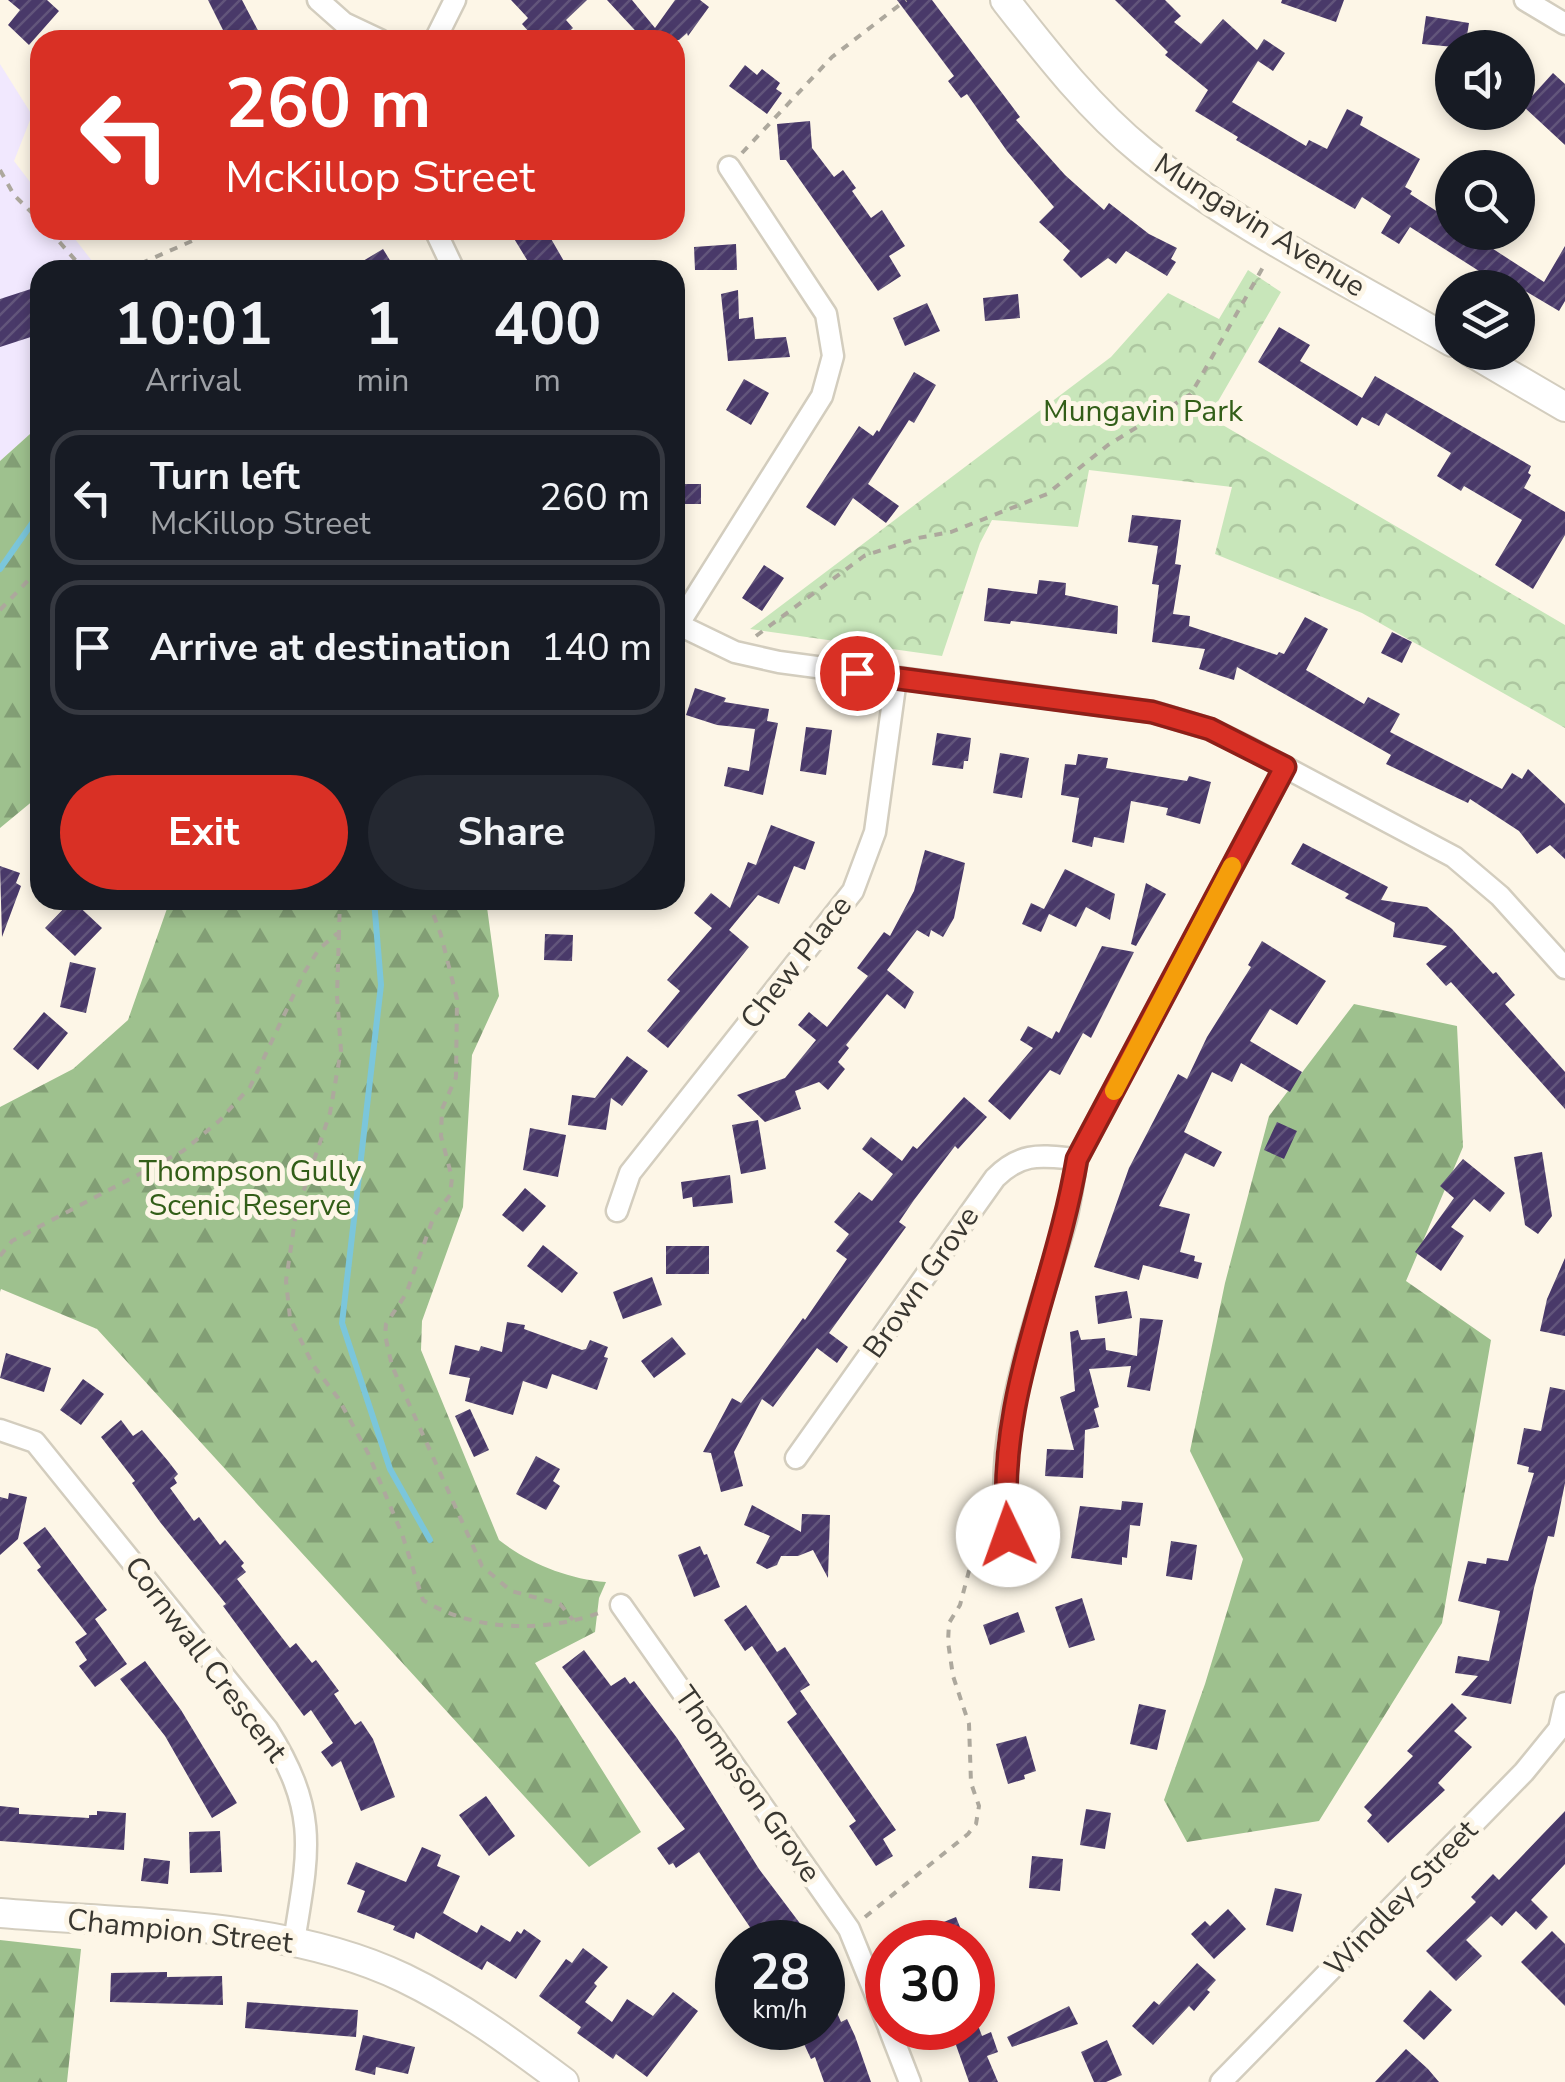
<!DOCTYPE html>
<html lang="en">
<head>
<meta charset="utf-8">
<style>
	:root { --surface:#171b24; --page:#242831; --text:#f1f3f6; --muted:#9ea1a6; --line:#363941; --accent:#d93025 }
	body { margin:0; font-family:"Nunito Sans",sans-serif; background:var(--page); color:var(--text); height:100vh; display:flex; flex-direction:column; font-size:38px; white-space:nowrap }
	* { box-sizing:border-box; margin:0 }
	p { font-size:32px; color:var(--muted) }
	.icon { flex:none; width:55px; height:55px; fill:none; stroke:currentColor; stroke-width:2; stroke-linecap:round; stroke-linejoin:round }
	.map { position:relative; flex:1; overflow:hidden }
	.panel { position:absolute; left:30px; top:260px; width:655px; height:650px; display:flex; flex-direction:column; background:var(--surface); border-radius:30px; box-shadow:0 5px 15px #0003 }
	.panel>* { flex:none }
	.hud { position:absolute; left:30px; top:30px; width:655px; height:210px; border-radius:30px; box-shadow:0 5px 15px #0003; background:#d93025; color:#fff; overflow:hidden }
	.buttons { position:absolute; left:1435px; top:30px; display:grid; gap:20px }
	.buttons a { display:grid; place-items:center; width:100px; height:100px; border-radius:50%; background:var(--surface); box-shadow:0 5px 15px #0003; font-size:50px }
	.speed { position:absolute; left:715px; top:1920px; display:flex; gap:20px; font-size:50px; font-weight:700; text-align:center }
	.speed>* { display:grid; place-content:center; width:130px; height:130px; border-radius:50%; background:var(--surface); box-shadow:0 5px 15px #0003; line-height:1 }
	.speed small { font-size:25px; font-weight:400 }
	.speed .limit { border:15px solid #d22; background:#fff; color:#111 }
	.pin { position:absolute; display:grid; place-items:center; width:85px; height:85px; color:#fff; margin:-42px; border:5px solid #fff; border-radius:50%; box-shadow:0 2px 10px #0007 }
	.me { position:absolute; width:110px; margin:-55px; rotate:357deg; stroke-linejoin:round; filter:drop-shadow(0 0 8px #0008) }
	.turn { display:flex; align-items:center; gap:35px; height:210px; padding:0 30px; font-size:45px }
	.turn .icon { width:130px; height:130px; stroke-width:2.5 }
	.turn b { display:block; font-size:70px; line-height:85px }
	.eta { display:flex; justify-content:space-evenly; align-items:center; height:170px; text-align:center }
	.eta b { font-size:60px; font-weight:700; line-height:70px }
	.action { display:flex; gap:20px; margin-top:auto; padding:20px 30px }
	.action a { flex:1; height:115px; border-radius:60px; background:var(--accent); color:#fff; font-size:40px; font-weight:700; line-height:115px; text-align:center }
	.action a+a { background:var(--page); color:var(--text) }
	ul { padding:0; list-style:none }
	li { display:flex; align-items:center; gap:30px; height:135px; margin:0 20px 15px; padding:0 10px; border:5px solid var(--line); border-radius:30px }
	li div { flex:1 }
	li b { display:block; font-size:38px }
	li em { font-style:normal }
	.map>svg:first-child { display:block }
	.education { fill:#f1e8fe }
	.forest { fill:url(#forest-firs) }
	.park { fill:url(#park-crowns) }
	.lines { fill:none; stroke-linecap:round; stroke-linejoin:round }
	.stream { stroke:#7bc6db; stroke-width:6 }
	.building { fill:url(#building-hatch) }
	.minor-casing { stroke:#d3cdbe; stroke-width:25 }
	.secondary-casing { stroke:#d3cdbe; stroke-width:32 }
	.path { stroke:#ada89d; stroke-width:4; stroke-dasharray:8 8; stroke-linecap:butt }
	.minor { stroke:#fff; stroke-width:20 }
	.secondary { stroke:#fff; stroke-width:28 }
	.route-casing { stroke:#8d1f18; stroke-width:25 }
	.route { stroke:#d93025; stroke-width:18 }
	.slow { stroke:#f59e0b; stroke-width:18 }
	.labels { text-anchor:middle; stroke-width:10; stroke-linejoin:round; paint-order:stroke }
	.street-label { font-size:30px; fill:#393731; stroke:#fdf6e7 }
	.park-label { font-size:30px; fill:#325e18; stroke:#fdf6e7 }
</style>
</head>
<body>
<div class="map">
<svg width="1565" height="2082" viewBox="0 0 1565 2082">
	<defs>
		<pattern id="forest-firs" width="22" height="20" patternUnits="userSpaceOnUse" patternTransform="scale(2.5)"><rect width="22" height="20" fill="#9ec18e"/><path d="M5 1l3.5 6h-7zM16 11l3.5 6h-7z" fill="#829e75"/></pattern>
		<pattern id="park-crowns" width="20" height="18" patternUnits="userSpaceOnUse" patternTransform="scale(2.5)"><rect width="20" height="18" fill="#c8e6ba"/><path d="M2 6a3 3 0 1 1 6 0M12 15a3 3 0 1 1 6 0" fill="none" stroke="#adc6a0"/></pattern>
		<pattern id="building-hatch" width="6" height="6" patternUnits="userSpaceOnUse" patternTransform="scale(2.5)"><rect width="6" height="6" fill="#493969"/><path d="M-1 1l2-2M0 6l6-6M5 7l2-2" fill="none" stroke="#62557b"/></pattern>
	</defs>
	<rect width="100%" height="100%" fill="#fdf6e7"/>
	<path class="education" d="M0 64 32 115 14 161 40 195V230H68L99 270H40V425L0 461Z"/>
	<path class="forest" d="M40 425V795L0 828V461Z
		M170 900H486L499 996 472 1055 463 1207 422 1321 421 1350 499 1540C528 1563 568 1579 606 1582L599 1598 595 1632 535 1663 641 1832 589 1867 97 1329 1 1289 0 1292V1107L73 1069 128 1020Z
		M1354 1004 1457 1026 1463 1147 1406 1281 1491 1340 1442 1623 1319 1821 1187 1842 1164 1800 1205 1684 1243 1559 1190 1451 1225 1283 1269 1116Z
		M0 1940 81 1949 67 2082H0Z"/>
	<path class="park" d="M1248 270 1281 292 1209 417 1565 625V728L1362 613 1215 554 1232 487 1089 470 1078 527 992 520 980 543 942 656 750 629 1111 357 1168 293 1219 319Z"/>
	<g class="lines">
		<path class="stream" d="M0 569 40 512
			M374 900 381 985 342 1323 390 1469 430 1540"/>
	</g>
	<path class="building" d="M8 0H47L59 11 29 45 8 25 20 10Z
		M208 0H242L263 40H228Z
		M511 0H587L566 20 573 28 561 39 554 32 545 40H536L522 24 528 18Z
		M607 0H632L655 28 675 0H700L709 7 688 36 687 33 679 40H644Z
		M897 0H932L1020 117 1016 120 1065 175 1104 210 1109 203 1149 234 1177 248 1171 259 1176 262 1167 276 1126 251 1116 264 1108 258 1081 278 1063 260 1070 251 1039 222 1054 207 1007 151 967 94 961 98 948 81 954 76Z
		M1115 0H1165L1181 16 1174 22 1201 44 1223 19 1257 50 1264 39 1285 53 1273 71 1258 61 1232 102 1306 146 1309 140 1327 149 1347 109 1363 117 1360 125 1420 159 1405 187 1412 191 1410 194 1452 221V232H1467L1544 282 1565 246V301L1559 311 1520 288H1484L1490 278 1410 227 1399 244 1381 233 1391 216 1362 197 1355 209 1236 140 1238 137 1195 111 1208 90 1165 55 1168 52Z
		M1282 0H1344L1336 22 1281 3Z
		M1426 16 1469 23 1465 48 1422 44Z
		M745 65 757 75 762 69 780 83 776 89 782 93 767 114 729 86Z
		M1553 73 1565 84V145L1523 106Z
		M810 121 812 148 834 177 843 170 856 188 852 191 871 218 882 210 905 246 889 256 901 276 878 291 786 160H780L777 124Z
		M524 230H546L569 270H540L537 265 532 268 513 237Z
		M736 244 737 270H695L694 247Z
		M383 249 396 270H348Z
		M40 286V334L0 347V299Z
		M738 290 739 319 753 317 755 339 786 337 790 357 728 361 721 294Z
		M1018 294 1020 318 985 321 983 298Z
		M927 303 940 331 905 346 893 318Z
		M1279 327 1310 345 1300 361 1362 398 1375 376 1531 466 1528 473 1531 475 1524 488 1565 512V535L1533 589 1495 565 1522 520 1464 486 1461 491 1437 476 1451 453 1386 413 1379 426 1362 417 1357 426 1258 362Z
		M914 372 936 385 914 423 909 420 868 484 899 506 886 523 853 498 835 526 806 507 859 426 873 436 877 430 879 432Z
		M744 379 769 393 751 425 726 410Z
		M675 484H701V504H675Z
		M1132 515 1181 520 1175 564 1181 565 1173 614 1190 616 1189 626 1277 655 1279 652 1284 654 1305 617 1328 629 1306 670 1364 704 1368 697 1400 714 1390 732 1502 789 1512 773 1522 779 1528 769 1565 804V859L1550 845 1537 854 1519 831 1470 799 1468 803 1386 764 1391 755 1237 667 1234 680 1199 669 1205 649 1152 642 1159 585 1152 584 1158 546 1128 542Z
		M764 565 784 578 762 611 742 598Z
		M1039 580 1066 583 1065 595 1118 606 1117 634 1011 621 1010 624 984 621 988 588 1037 594Z
		M1392 632 1412 642 1402 663 1381 653Z
		M695 688 726 698 724 702 769 709 767 721 778 723 763 795 724 786 728 767 749 771 755 729 717 725 686 715Z
		M806 727 832 730 826 775 800 771Z
		M937 733 971 738 968 761H964L963 769 932 765Z
		M1000 753 1029 758 1022 798 993 793Z
		M1078 754 1108 758 1106 768 1187 781 1189 776 1211 782 1200 824 1166 815 1168 808 1131 801 1124 843 1094 837 1092 847 1072 842 1079 798 1061 795 1065 764 1076 765Z
		M771 825 815 842 805 870 794 866 779 904 758 895 729 930 749 947 668 1048 647 1031 680 991 667 980 712 928 694 913 711 893 730 908 748 862 756 865Z
		M1303 843 1388 887 1381 900 1427 907 1452 929 1493 974 1496 972 1515 995 1505 1004 1565 1072V1109L1451 982 1446 986 1426 964 1447 946 1393 937 1395 923 1345 898 1349 894 1291 864Z
		M925 850 965 863 954 918 943 937 931 930 929 937 917 930 887 970 914 992 905 1009 887 994 846 1045 849 1048 838 1062 845 1069 828 1090 819 1082 795 1091 801 1109 765 1122 737 1095 785 1078 816 1040 798 1025 809 1012 827 1027 868 976 857 968 884 932 890 936 914 891Z
		M0 866 20 873 16 883 21 886 2 937Z
		M1065 869 1115 894 1110 920 1086 907 1076 927 1049 914 1041 932 1022 924 1031 903 1044 909Z
		M1146 883 1166 894 1136 946 1131 944Z
		M72 900 102 928 75 956 45 928Z
		M545 934 573 935 572 961 544 960Z
		M1262 941 1326 981 1297 1025 1270 1009 1250 1041 1302 1072 1290 1092 1241 1063 1232 1082 1212 1072 1184 1132 1222 1152 1214 1167 1185 1153 1159 1206 1190 1214 1180 1252 1195 1256 1194 1261 1202 1263 1198 1279 1143 1265 1139 1280 1094 1267 1129 1168 1178 1074 1187 1079 1207 1037 1251 967 1248 965Z
		M1102 946 1134 952 1091 1038 1083 1033 1060 1075 1050 1070 1010 1120 988 1101 1033 1048 1020 1040 1028 1026 1052 1039 1056 1031 1059 1033Z
		M70 962 96 968 86 1013 60 1007Z
		M44 1012 68 1033 38 1070 13 1049Z
		M627 1056 648 1071 622 1106 611 1098 606 1130 568 1125 572 1095 595 1098Z
		M964 1097 987 1117 958 1149 955 1146 914 1200 899 1222 906 1227 829 1333 848 1347 837 1363 817 1348 773 1407 762 1399 734 1452 743 1486 721 1492 711 1453 703 1452 732 1398 741 1403 803 1318 805 1320 847 1259 836 1251 849 1234 834 1222 859 1192 872 1201 893 1174 862 1149 871 1137 902 1161 913 1146 917 1149Z
		M758 1120 766 1169 741 1174 732 1125Z
		M1277 1122 1297 1131 1284 1159 1264 1150Z
		M530 1128 566 1135 558 1177 523 1170Z
		M1542 1152 1552 1216 1538 1234 1525 1225 1514 1157Z
		M1463 1159 1505 1193 1490 1212 1474 1199 1451 1227 1464 1236 1441 1271 1415 1252 1454 1198 1440 1186Z
		M730 1175 733 1203 693 1207 692 1197 683 1199 681 1182Z
		M525 1188 546 1206 523 1232 502 1215Z
		M543 1245 578 1273 562 1293 527 1266Z
		M666 1246H709V1274H666Z
		M1565 1258V1336L1540 1331 1547 1299Z
		M652 1277 662 1305 623 1319 613 1292Z
		M1127 1291 1132 1318 1098 1324 1095 1296Z
		M1140 1318 1163 1320 1150 1391 1127 1387 1131 1366 1089 1369 1099 1407 1094 1409 1099 1427 1085 1430 1083 1478 1045 1476 1047 1449 1074 1450 1060 1397 1075 1391 1070 1332 1078 1330 1081 1340 1105 1338 1106 1350 1137 1356Z
		M507 1322 525 1325 524 1329 582 1350 586 1349 590 1340 608 1347 604 1357 608 1358 597 1390 552 1374 547 1389 523 1381 513 1415 465 1401 470 1378 449 1374 455 1345 479 1351 481 1346 502 1352Z
		M672 1337 686 1354 654 1378 641 1361Z
		M6 1353 51 1368 44 1392 0 1378Z
		M83 1379 104 1394 81 1425 60 1410Z
		M1550 1387 1565 1390V1483L1554 1537 1548 1536 1534 1588 1511 1704 1461 1695 1478 1676 1455 1673 1458 1656 1489 1661 1500 1611 1458 1601 1468 1561 1486 1564 1487 1558 1508 1561 1534 1473 1528 1472 1529 1467 1517 1464 1524 1428 1541 1431Z
		M470 1409 489 1450 474 1457 455 1416Z
		M121 1420 133 1436 142 1430 168 1461 178 1474 174 1478 177 1483 170 1488 194 1521 199 1517 220 1545 225 1540 244 1563 241 1566 246 1572 237 1579 290 1648 296 1643 312 1663 316 1660 339 1691 334 1694 355 1725 361 1721 373 1739 395 1797 361 1811 341 1761 332 1767 321 1752 333 1743 311 1710 304 1716 223 1606 226 1604 160 1522 132 1483 135 1481 101 1437Z
		M536 1456 560 1469 553 1481 560 1486 546 1510 516 1494Z
		M9 1493 27 1497 18 1539 0 1555V1497L8 1499Z
		M1122 1501 1143 1503 1140 1526 1130 1525 1127 1558 1122 1557V1565L1071 1558 1080 1506 1121 1510Z
		M752 1505 801 1532 802 1514 830 1515 828 1578 813 1550 798 1556H781L777 1565 767 1569 756 1563 770 1536 744 1525Z
		M45 1527 107 1610 95 1619 127 1664 95 1687 79 1666 87 1660 75 1642 87 1634 37 1570 41 1567 23 1543Z
		M1171 1541 1197 1545 1192 1580 1166 1576Z
		M700 1546 704 1555 707 1554 720 1587 694 1597 678 1555Z
		M1082 1598 1095 1640 1069 1648 1055 1607Z
		M746 1605 777 1652 785 1647 810 1685 800 1691 896 1830 883 1839 893 1856 876 1866 849 1826 856 1821 787 1722 797 1714 752 1646 745 1651 724 1620Z
		M1018 1612 1025 1632 990 1645 983 1625Z
		M584 1650 611 1686 625 1677 630 1684 634 1681 677 1738 759 1869 814 1942H760L699 1852 676 1868 673 1863 669 1865 657 1848 685 1829 562 1667Z
		M145 1661 181 1710 237 1803 212 1818 165 1736 120 1679Z
		M1452 1703 1467 1718 1454 1731 1472 1747 1438 1783 1445 1790 1388 1843 1367 1821 1372 1815 1364 1807 1413 1756 1407 1751Z
		M1139 1704 1166 1710 1157 1750 1130 1744Z
		M1026 1736 1036 1771 1024 1775 1025 1779 1008 1784 996 1744Z
		M486 1796 515 1836 489 1856 459 1815Z
		M0 1806 19 1808V1814L89 1818V1815H97V1811L126 1813 124 1850 0 1841Z
		M1086 1809 1111 1813 1105 1849 1080 1845Z
		M1565 1811V1864L1531 1900 1548 1917 1536 1930 1516 1911 1502 1926 1491 1916 1466 1940 1482 1956 1456 1981 1426 1951 1476 1902 1471 1897 1493 1874 1499 1880Z
		M220 1831 222 1872 190 1873 189 1832Z
		M422 1847 441 1855 437 1866 460 1876 443 1913 477 1933 481 1925 510 1942 517 1931 521 1934 524 1929 541 1941 516 1979 487 1961 482 1970 416 1932 414 1939 393 1930 395 1926 357 1912 365 1891 347 1884 356 1862 406 1882Z
		M1032 1856 1063 1859 1060 1891 1029 1888Z
		M144 1858 170 1861 168 1884 141 1881Z
		M1275 1888 1302 1894 1293 1932 1266 1925Z
		M1228 1909 1246 1929 1214 1959 1191 1934 1205 1921 1210 1926Z
		M956 1917 966 1942H894Z
		M1552 1931 1565 1944V2006L1521 1962Z
		M583 1948 608 1967 594 1983 597 1986 585 2002 612 2022 627 1999 653 2016 673 1992 698 2011 647 2077 616 2054 613 2059 577 2033 581 2027 539 1996 566 1959 572 1963Z
		M1197 1963 1216 1980 1207 1990 1210 1992 1194 2011 1189 2006 1153 2045 1132 2026 1154 2001 1159 2005Z
		M167 1972V1977L222 1976 223 2005 110 2002 111 1973Z
		M822 1978 841 2022 847 2019 855 2036 871 2082H824L815 2057 811 2059 799 2033 811 2028H822Z
		M1430 1990 1452 2010 1424 2040 1403 2021Z
		M247 2002 358 2010 356 2037 245 2028Z
		M1069 2006 1078 2024 1012 2047 1007 2037Z
		M950 2028H979L982 2036 991 2032 998 2052 987 2056 998 2082H969Z
		M363 2035 415 2047 408 2074 376 2067 375 2075 355 2070Z
		M1107 2040 1122 2075 1106 2082H1094L1081 2052Z
		M1406 2049 1428 2069 1439 2082H1375Z"/>
	<g class="lines">
		<defs>
			<path id="minor" d="M318 0 344 23 380 40
				M1525 0 1565 24
				M435 40 455 0
				M435 230 454 270
				M675 623 735 652 779 662 1153 712 1210 729 1249 748 1454 857 1500 896 1565 968
				M678 625 822 396 833 356 826 314 729 167
				M617 1211 630 1173 853 891 875 832 896 679
				M0 1430 35 1442 267 1729C319 1812 309 1850 294 1941
				M796 1458 995 1178C1022 1151 1042 1156 1077 1159
				M1017 1553C977 1467 1042 1306 1066 1219 1071 1199 1073 1179 1077 1159L1285 767
				M621 1605 849 1929 888 2025
				M889 2028 910 2082
				M1221 2082 1524 1772 1559 1729 1565 1703"/>
			<path id="secondary" d="M1005 0C1048 55 1090 109 1144 153 1235 226 1352 283 1452 342
				M1471 352 1565 407
				M0 1913C129 1924 286 1921 404 1978 462 2006 513 2044 564 2082"/>
		</defs>
		<use href="#minor" class="minor-casing"/>
		<use href="#secondary" class="secondary-casing"/>
		<path class="path" d="M742 153 832 57 906 0
			M0 170 14 195 40 221
			M49 230 84 270
			M126 270 217 230
			M0 610 36 572 40 563
			M756 636 864 556 918 538 951 532 1047 494 1108 445 1191 394 1266 262
			M428 900 441 935 457 999 456 1077 442 1109 441 1136 452 1178 450 1195 434 1216 406 1294 386 1324 385 1335 392 1366 482 1566 511 1591 560 1604 573 1620
			M339 932 337 996 341 1050 330 1113 296 1213 286 1281 290 1318 313 1365 338 1398 368 1453 402 1534 423 1600C473 1632 548 1633 604 1611
			M0 1256 12 1241 183 1151 219 1121 250 1087 304 973 319 949 339 932 340 900
			M865 1917 968 1834 976 1824 979 1806 971 1783 969 1724 953 1676 948 1642 949 1623 960 1605 985 1510"/>
		<use href="#minor" class="minor"/>
		<use href="#secondary" class="secondary"/>
	</g>
	<g class="lines">
		<defs>
			<path id="route" d="M857 673 1152 712 1210 729 1285 767 1077 1159C1055 1289 995 1398 1008 1535"/>
		</defs>
		<use href="#route" class="route-casing"/>
		<use href="#route" class="route"/>
		<path class="slow" d="M1114 1091 1232 866"/>
	</g>
	<g class="labels">
		<g class="street-label">
			<text transform="translate(1260 225) rotate(32)" y="10">Mungavin Avenue</text>
			<text transform="translate(796 962) rotate(-52)" y="10">Chew Place</text>
			<text transform="translate(921 1282) rotate(-55)" y="10">Brown Grove</text>
			<text transform="translate(206 1659) rotate(53)" y="10">Cornwall Crescent</text>
			<text transform="translate(748 1784) rotate(55)" y="10">Thompson Grove</text>
			<text transform="translate(1401 1898) rotate(-46)" y="10">Windley Street</text>
			<text transform="translate(180 1931) rotate(6)" y="10">Champion Street</text>
		</g>
		<g class="park-label">
			<text x="1143" y="421">Mungavin Park</text>
			<text x="250" y="1181">Thompson Gully<tspan x="250" dy="34">Scenic Reserve</tspan></text>
		</g>
	</g>
</svg>
<div class="buttons">
<a><svg class="icon" aria-label="sound" viewBox="0 0 24 24"><path d="M4 9h4l5-4v14l-5-4H4zM17 9q2 3 0 6"/></svg></a>
<a><svg class="icon" aria-label="search" viewBox="0 0 24 24"><circle cx="10" cy="10" r="6"/><path d="M15 15l6 6"/></svg></a>
<a><svg class="icon" aria-label="layers" viewBox="0 0 24 24"><path d="M12 4l9 5-9 5-9-5zM3 14l9 5 9-5"/></svg></a>
</div>
<div class="speed"><div>28<small>km/h</small></div><div class="limit">30</div></div>
<div class="pin" style="left:857px;top:673px;background:#d93025"><svg class="icon" aria-label="arrive" viewBox="0 0 24 24"><path d="M6 21V4h12l-3 4 3 4H6"/></svg></div>
<svg class="me" style="left:1008px;top:1535px" viewBox="-20 -20 40 40"><circle r="19" fill="#fff"/><path d="M0-13L10 11 0 6-10 11z" fill="#d93025"/></svg>
<div class="hud">
<div class="turn"><svg class="icon" aria-label="left" viewBox="0 0 24 24"><path d="M17 20v-9H6M10 6l-5 5 5 5"/></svg><div><b>260 m</b>McKillop Street</div></div>
</div>
<section class="panel">
<div class="eta">
<div><b>10:01</b><p>Arrival</p></div>
<div><b>1</b><p>min</p></div>
<div><b>400</b><p>m</p></div>
</div>
<ul>
<li><svg class="icon" aria-label="left" viewBox="0 0 24 24"><path d="M17 20v-9H6M10 6l-5 5 5 5"/></svg><div><b>Turn left</b><p>McKillop Street</p></div><em>260 m</em></li>
<li><svg class="icon" aria-label="arrive" viewBox="0 0 24 24"><path d="M6 21V4h12l-3 4 3 4H6"/></svg><div><b>Arrive at destination</b></div><em>140 m</em></li>
</ul>
<div class="action"><a>Exit</a><a>Share</a></div>
</section>
</div>
</body>
</html>
